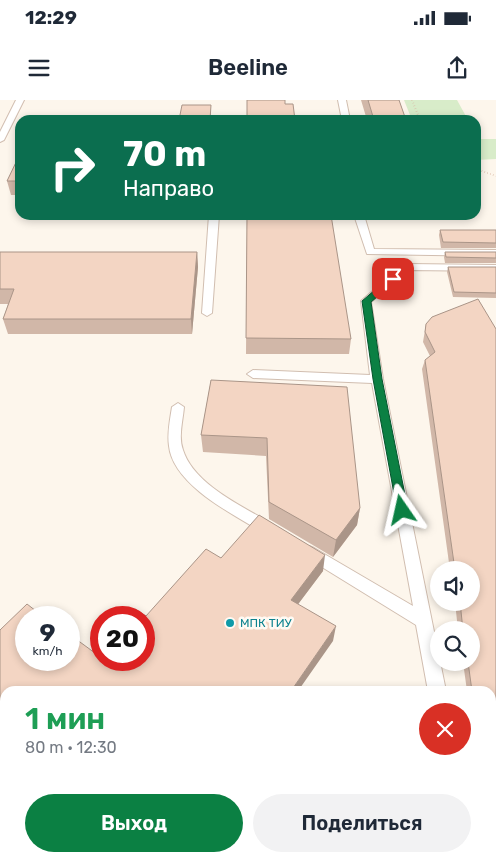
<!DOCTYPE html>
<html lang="ru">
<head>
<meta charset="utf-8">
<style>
	:root { --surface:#fff; --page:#f2f2f3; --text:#1f2937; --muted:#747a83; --accent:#0b8043 }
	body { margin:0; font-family:Rubik,sans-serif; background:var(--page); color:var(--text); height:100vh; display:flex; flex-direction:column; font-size:19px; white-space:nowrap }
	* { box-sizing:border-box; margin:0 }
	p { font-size:16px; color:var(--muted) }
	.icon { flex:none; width:28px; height:28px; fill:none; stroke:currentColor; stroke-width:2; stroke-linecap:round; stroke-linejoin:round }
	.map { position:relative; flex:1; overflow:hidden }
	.panel { position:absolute; left:0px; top:586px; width:496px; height:176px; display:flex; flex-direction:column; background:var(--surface); border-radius:15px 15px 0 0; box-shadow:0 2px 8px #0003 }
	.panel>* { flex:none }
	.top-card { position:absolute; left:15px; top:15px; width:466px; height:105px; border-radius:15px; box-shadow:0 2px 8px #0003; background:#0b6e4f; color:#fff; overflow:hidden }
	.controls { position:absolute; left:430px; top:461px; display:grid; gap:10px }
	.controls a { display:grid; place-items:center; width:50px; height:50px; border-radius:50%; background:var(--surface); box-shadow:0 2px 8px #0003; font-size:25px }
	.speed { position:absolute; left:15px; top:506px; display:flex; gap:10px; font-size:25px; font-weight:700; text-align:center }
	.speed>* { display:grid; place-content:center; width:65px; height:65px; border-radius:50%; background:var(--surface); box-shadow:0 2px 8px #0003; line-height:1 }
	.speed small { font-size:12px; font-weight:400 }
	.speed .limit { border:8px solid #d22; background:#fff; color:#111 }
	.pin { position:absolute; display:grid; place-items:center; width:42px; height:42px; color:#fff; margin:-21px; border-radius:10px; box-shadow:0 2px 8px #0006 }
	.me { position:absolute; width:55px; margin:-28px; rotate:349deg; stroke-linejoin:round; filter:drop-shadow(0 0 4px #0008) }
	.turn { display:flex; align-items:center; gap:18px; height:105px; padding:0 25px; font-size:22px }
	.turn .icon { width:65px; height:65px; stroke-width:2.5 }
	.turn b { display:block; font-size:35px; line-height:42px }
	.round { display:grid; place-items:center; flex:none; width:52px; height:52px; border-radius:26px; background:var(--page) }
	.headline { display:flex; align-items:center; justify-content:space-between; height:85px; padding:0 25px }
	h1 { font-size:30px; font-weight:600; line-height:38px; color:#1e9e55 }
	.primary-button { display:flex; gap:10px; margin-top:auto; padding:10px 25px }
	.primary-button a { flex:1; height:58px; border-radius:30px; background:var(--accent); color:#fff; font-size:20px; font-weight:600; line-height:58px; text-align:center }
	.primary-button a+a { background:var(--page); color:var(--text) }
	.status { display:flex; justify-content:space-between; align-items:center; height:35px; padding:0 25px; background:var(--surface); direction:ltr }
	.status svg { height:14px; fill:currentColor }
	header { display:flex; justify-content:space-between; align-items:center; height:65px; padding:0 25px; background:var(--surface); font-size:22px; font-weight:600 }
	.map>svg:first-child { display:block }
	.green { fill:#d8ecc9 }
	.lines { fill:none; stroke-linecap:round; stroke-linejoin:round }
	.service-casing { stroke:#d1beb0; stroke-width:2 }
	.path { stroke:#d9b8a5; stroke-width:2; stroke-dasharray:0.5 2.5; stroke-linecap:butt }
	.service { fill:#fff; fill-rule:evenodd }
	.wall { fill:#d1b7a8 }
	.shaded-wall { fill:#aa9588 }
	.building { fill:#f3d5c3; stroke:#aa9588 }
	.route { fill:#0b8043; stroke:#07532c }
	.culture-dot { fill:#0f9aa8; stroke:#fffaf3; stroke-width:2 }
	.labels { text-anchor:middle; stroke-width:5; stroke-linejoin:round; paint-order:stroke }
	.culture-label { font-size:12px; fill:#0d838f; stroke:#fffaf3; text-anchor:start }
</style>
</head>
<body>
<div class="status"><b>12:29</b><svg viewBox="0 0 49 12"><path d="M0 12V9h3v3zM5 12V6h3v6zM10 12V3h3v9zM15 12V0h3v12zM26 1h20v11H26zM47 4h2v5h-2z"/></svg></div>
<header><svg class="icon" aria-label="menu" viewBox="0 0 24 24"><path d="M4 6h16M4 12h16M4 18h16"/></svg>Beeline<svg class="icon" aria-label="share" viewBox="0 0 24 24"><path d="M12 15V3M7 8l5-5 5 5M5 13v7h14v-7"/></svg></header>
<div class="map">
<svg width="496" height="762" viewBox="0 0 496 762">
	<rect width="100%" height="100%" fill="#fdf6ec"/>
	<path class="green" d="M404 0H457L468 20H412Z
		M476 36 478 39H496V59L476 60Z"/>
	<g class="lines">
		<defs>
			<path id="service" d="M16 0H24L4 40 0 42V32Z
				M338 0H346L350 20H342Z
				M209 115H219L212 213 207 216 202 213Z
				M354 115H364L374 149 496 150V156L367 154Z
				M407 164 496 165V171L409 170 371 202 383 279 446 591H428L416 525 304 456 301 452 304 448 309 446 314 448 413 506 372 283 253 278 247 274 253 270 370 275 361 201 403 165Z
				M178 303 184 307C183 320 178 337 183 350 194 385 244 407 274 425L276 429 274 433 269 435 264 433C234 415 173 385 169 346 167 333 170 320 172 307Z
				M231 758H306L305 762H229Z
				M460 758H480L482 762H461Z"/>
		</defs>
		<use href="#service" class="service-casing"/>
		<path class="path" d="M412 0 420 20
			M476 69 496 76"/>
		<use href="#service" class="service"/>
	</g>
	<path class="wall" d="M361 0H399L406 20H367Z
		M20 54V95H11L7 81Z
		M247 115 351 239 349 254H246Z
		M440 130H496V148H441L439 135Z
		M0 152H197L198 167 192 234H8L3 219 8 204H0Z
		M445 152H496V163H445L444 157Z
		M448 167H496V198L453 197 447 172Z
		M426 224 496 229V629L491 626V591H467L463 562H471V530H458L455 502H471V470H450L422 269 425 260 430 256 423 242Z
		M211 280 360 408 357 425 333 457 269 419 266 356 203 352 201 335Z
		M221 458 323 471 298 504 333 541 5 591V666L0 662V530L95 553 146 516Z
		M496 645V687L492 676V652Z"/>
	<path class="shaded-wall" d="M211 5V20H210Z
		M197 152 198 167 192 234 191 219Z
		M360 408 357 425 333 457 336 440Z
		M325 455 323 471 290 515 291 500Z
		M336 526 333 541 298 591H291Z"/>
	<path class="building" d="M247 0H285V4H293L295 20H247Z
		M368 0H399L406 20H374Z
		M182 5H211L210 20H179Z
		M20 54V81H7Z
		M247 115H331L351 239 246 238Z
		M440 130H496V143L443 142Z
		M0 152H197L191 219H3L14 189H0Z
		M445 152H496V158L446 157Z
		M448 167H496V193L454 192Z
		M478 199 496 229V619L491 615V591H472L468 562H471V530H463L460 502H471V470H455L425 260 435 252 425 232 426 224 432 217Z
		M211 280 347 287 360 408 336 440 269 402 267 338 201 335Z
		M259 415 325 455 291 500 336 526 291 591H5V662L0 658V530L27 504 45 518H26V560H69V534L95 553 101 546V560H144V518H127L135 509 146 516 206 449 221 458Z"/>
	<path class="route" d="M390 177 398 179 371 202 382 279 408 410 407 413H398L397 410 373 279 362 201Z"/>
	<circle class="culture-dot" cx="230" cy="523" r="5"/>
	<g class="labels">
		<g class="culture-label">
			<text x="240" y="527">МПК ТИУ</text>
		</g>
	</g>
</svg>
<div class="controls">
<a><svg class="icon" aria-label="sound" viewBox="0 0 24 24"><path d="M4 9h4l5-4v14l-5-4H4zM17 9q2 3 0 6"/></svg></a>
<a><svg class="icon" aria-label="search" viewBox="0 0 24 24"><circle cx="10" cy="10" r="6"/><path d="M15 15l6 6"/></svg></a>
</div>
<div class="speed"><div>9<small>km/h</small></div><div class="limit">20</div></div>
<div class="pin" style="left:393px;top:179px;background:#d93025"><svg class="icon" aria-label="arrive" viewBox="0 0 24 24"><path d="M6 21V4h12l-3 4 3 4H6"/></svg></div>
<svg class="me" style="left:402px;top:410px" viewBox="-20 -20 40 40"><path d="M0-17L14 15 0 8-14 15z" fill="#0b8043" stroke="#fff" stroke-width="4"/></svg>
<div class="top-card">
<div class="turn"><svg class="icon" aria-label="right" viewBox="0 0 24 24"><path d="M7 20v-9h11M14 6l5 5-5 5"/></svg><div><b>70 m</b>Направо</div></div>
</div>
<section class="panel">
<div class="headline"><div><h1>1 мин</h1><p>80 m · 12:30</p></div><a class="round" style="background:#d93025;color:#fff"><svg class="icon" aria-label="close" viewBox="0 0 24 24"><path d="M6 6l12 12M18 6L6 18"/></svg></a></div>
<div class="primary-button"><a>Выход</a><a>Поделиться</a></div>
</section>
</div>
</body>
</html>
